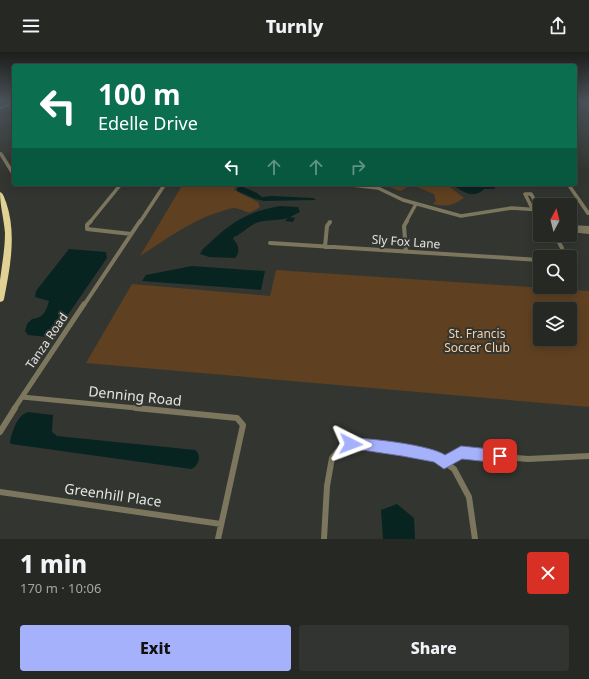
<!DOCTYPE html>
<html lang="en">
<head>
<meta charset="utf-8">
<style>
	:root { --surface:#262824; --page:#323431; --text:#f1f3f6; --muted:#a4a6a6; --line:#424441; --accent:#a6b1fc }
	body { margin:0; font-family:"Noto Sans",sans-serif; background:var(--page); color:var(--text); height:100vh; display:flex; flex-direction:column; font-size:15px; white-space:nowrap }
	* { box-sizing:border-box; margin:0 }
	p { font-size:13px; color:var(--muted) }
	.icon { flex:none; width:22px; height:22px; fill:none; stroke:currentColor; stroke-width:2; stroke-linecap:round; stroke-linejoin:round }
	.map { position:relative; height:487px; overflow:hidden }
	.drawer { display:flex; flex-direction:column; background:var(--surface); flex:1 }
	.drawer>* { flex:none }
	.guide { position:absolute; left:12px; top:12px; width:565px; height:122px; border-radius:4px; box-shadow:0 2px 10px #0003,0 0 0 1px var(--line); background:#0b6e4f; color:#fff; overflow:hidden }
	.needle { width:26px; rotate:7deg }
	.controls { position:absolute; left:533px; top:146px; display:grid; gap:8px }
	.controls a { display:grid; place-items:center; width:44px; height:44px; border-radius:4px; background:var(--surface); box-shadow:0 2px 10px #0003,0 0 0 1px var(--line); font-size:20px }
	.pin { position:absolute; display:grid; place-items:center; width:34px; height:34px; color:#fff; margin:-17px; border-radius:8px; box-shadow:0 2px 6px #0006 }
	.me { position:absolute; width:44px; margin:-22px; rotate:93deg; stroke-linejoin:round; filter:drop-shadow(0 0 3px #0008) }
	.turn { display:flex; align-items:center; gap:14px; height:84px; padding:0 20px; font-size:18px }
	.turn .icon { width:52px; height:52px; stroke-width:2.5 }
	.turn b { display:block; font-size:28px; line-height:34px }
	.lanes { display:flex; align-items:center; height:38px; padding:0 20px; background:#0003; justify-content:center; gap:20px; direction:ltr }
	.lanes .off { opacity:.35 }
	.round { display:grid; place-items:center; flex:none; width:42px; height:42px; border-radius:4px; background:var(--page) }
	.head { display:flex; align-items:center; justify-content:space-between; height:68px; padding:0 20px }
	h1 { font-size:24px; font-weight:800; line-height:30px }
	.cta { display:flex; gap:8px; margin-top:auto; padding:8px 20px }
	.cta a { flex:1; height:46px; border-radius:4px; background:var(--accent); color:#111; font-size:16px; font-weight:800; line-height:46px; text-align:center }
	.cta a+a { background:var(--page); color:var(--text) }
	header { display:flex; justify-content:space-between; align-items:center; height:52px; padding:0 20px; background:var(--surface); font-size:18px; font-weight:800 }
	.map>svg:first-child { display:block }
	.green { fill:#5f4021; fill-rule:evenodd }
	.water { fill:#082421 }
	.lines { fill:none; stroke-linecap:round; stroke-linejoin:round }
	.minor-far4 { stroke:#7d765e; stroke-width:2.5 }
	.minor-far3 { stroke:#7d765e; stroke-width:3.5 }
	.minor-far2 { stroke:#7d765e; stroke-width:4 }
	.minor-far1 { stroke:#7d765e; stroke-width:5 }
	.minor { stroke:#7d765e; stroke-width:6 }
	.tertiary { fill:#7d765e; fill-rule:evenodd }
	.motorway { fill:#e1d192; fill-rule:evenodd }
	.route { fill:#a6b1fc; stroke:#6c73a4 }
	.labels { text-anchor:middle; stroke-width:4; stroke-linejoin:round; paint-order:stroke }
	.street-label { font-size:12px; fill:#e4e5e1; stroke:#333630 }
	.park-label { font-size:12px; fill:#f7cfa9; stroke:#333630 }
	.near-street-label { font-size:14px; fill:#e4e5e1; stroke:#333630 }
</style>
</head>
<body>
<header><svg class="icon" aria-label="menu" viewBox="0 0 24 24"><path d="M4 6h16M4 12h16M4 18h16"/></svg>Turnly<svg class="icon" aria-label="share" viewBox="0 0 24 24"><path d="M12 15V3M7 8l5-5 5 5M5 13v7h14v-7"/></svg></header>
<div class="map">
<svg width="589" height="487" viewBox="0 0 589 487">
	<rect width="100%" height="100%" fill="#333630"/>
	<path class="green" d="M183 132H237L234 138 258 150 260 155C244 165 249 158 234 156 230 156 223 159 219 160 190 169 165 188 140 204Z
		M388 132H446L464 146C451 154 448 155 433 152L436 149 434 142 412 133 400 139 387 134Z
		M276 218 589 239V355L86 311 132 232 270 244ZM540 257H570V287H540Z"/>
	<path class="water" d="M452 132H498L494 137H484C474 148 461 139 452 132Z
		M241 134 257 141 262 145 272 144 313 146 316 148 264 149 255 147 237 139V136Z
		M280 154 298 155 300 160 290 165 295 166 293 170 285 169 288 166C278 169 266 167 256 171 247 175 242 182 234 185L233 187C238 191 241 200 235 206L209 205 200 202 202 198C229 173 241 161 280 154Z
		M69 197 106 200 107 206 54 283 47 285 28 283 25 279 27 272 32 267C44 266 46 259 49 249L35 245 36 239Z
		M192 214 265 219 261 238 142 229 146 223Z
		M28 360 53 363 52 380 57 384 195 398C202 403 199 414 191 417L11 392 10 390C12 380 17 363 28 360Z
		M397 452 414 466 415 487H383L381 458Z"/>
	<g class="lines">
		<path class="minor-far4" d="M0 56 14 51
			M0 101 1 103"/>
		<path class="minor-far3" d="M1 102 14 123
			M343 132 378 136 403 148 461 164 512 156 540 158
			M532 156 525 142H531L540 157
			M90 170 121 132
			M140 170 165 132
			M406 170 416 152"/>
		<path class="minor-far2" d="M91 169 87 173V177L131 182
			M570 175 589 176
			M570 178 589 180
			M555 183 562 196V205
			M270 191 540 208
			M325 195 327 174 330 170
			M406 200 404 174 407 169
			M84 253 140 169"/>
		<path class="minor-far1" d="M22 345 146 357
			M14 357 84 252"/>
		<path class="minor" d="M136 356 237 366 243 373 218 487
			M0 380 15 356
			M444 410 461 401 528 407 589 404
			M0 440 221 472
			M324 487 327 434 332 406 337 400 345 395 362 392 436 404 454 417 469 445 475 487"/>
		<path class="tertiary" d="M566 132H570L589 159V163H587Z"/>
		<path class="motorway" d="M0 140C4 142 4 146 6 150 17 182 10 216 4 247L3 249 0 250C0 243 0 235 0 228 2 212 5 197 5 181 4 167 0 154 0 140Z"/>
	</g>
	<linearGradient id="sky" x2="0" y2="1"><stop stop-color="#1c1e1a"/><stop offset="0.42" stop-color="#4a5259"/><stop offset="1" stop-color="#4a5259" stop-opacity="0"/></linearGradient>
	<rect width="589" height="118" fill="url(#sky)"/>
	<path class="route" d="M351 386C369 386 431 393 445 403L461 394 500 398 504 400 506 404 504 409 500 411 462 407 444 417 434 410 402 404 362 398 351 399 346 397 345 392 346 388Z"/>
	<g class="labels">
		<g class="street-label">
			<text transform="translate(406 190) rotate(4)" y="4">Sly Fox Lane</text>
			<text transform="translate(47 289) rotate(-56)" y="4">Tanza Road</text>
		</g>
		<g class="park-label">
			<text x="477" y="286">St. Francis<tspan x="477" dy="14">Soccer Club</tspan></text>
		</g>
		<g class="near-street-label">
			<text transform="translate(135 344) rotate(6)" y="5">Denning Road</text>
			<text transform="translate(113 443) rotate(8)" y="5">Greenhill Place</text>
		</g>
	</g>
</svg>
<div class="controls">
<a><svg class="needle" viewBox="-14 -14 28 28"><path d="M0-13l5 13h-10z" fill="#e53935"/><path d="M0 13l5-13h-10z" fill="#a4a6a6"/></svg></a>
<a><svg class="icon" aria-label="search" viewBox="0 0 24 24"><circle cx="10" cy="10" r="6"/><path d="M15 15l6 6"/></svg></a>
<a><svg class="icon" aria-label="layers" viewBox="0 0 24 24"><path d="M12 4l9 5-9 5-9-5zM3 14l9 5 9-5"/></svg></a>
</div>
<div class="pin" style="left:500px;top:404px;background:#d93025"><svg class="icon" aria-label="arrive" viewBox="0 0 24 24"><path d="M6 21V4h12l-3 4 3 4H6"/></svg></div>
<svg class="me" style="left:351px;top:392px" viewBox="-20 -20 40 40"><path d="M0-17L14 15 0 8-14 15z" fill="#a6b1fc" stroke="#fff" stroke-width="4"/></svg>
<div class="guide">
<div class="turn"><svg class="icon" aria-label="left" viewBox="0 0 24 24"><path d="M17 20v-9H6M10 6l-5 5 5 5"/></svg><div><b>100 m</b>Edelle Drive</div></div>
<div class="lanes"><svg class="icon" aria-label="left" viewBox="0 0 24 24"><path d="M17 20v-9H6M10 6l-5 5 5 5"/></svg><svg class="icon off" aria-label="ahead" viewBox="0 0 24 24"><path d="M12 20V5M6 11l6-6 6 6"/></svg><svg class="icon off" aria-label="ahead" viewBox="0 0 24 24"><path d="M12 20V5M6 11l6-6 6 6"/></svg><svg class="icon off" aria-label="right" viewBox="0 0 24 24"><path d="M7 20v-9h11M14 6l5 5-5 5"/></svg></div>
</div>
</div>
<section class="drawer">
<div class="head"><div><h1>1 min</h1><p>170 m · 10:06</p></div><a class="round" style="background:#d93025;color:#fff"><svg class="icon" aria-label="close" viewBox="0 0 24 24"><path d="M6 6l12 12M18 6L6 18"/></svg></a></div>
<div class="cta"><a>Exit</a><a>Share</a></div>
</section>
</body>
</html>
